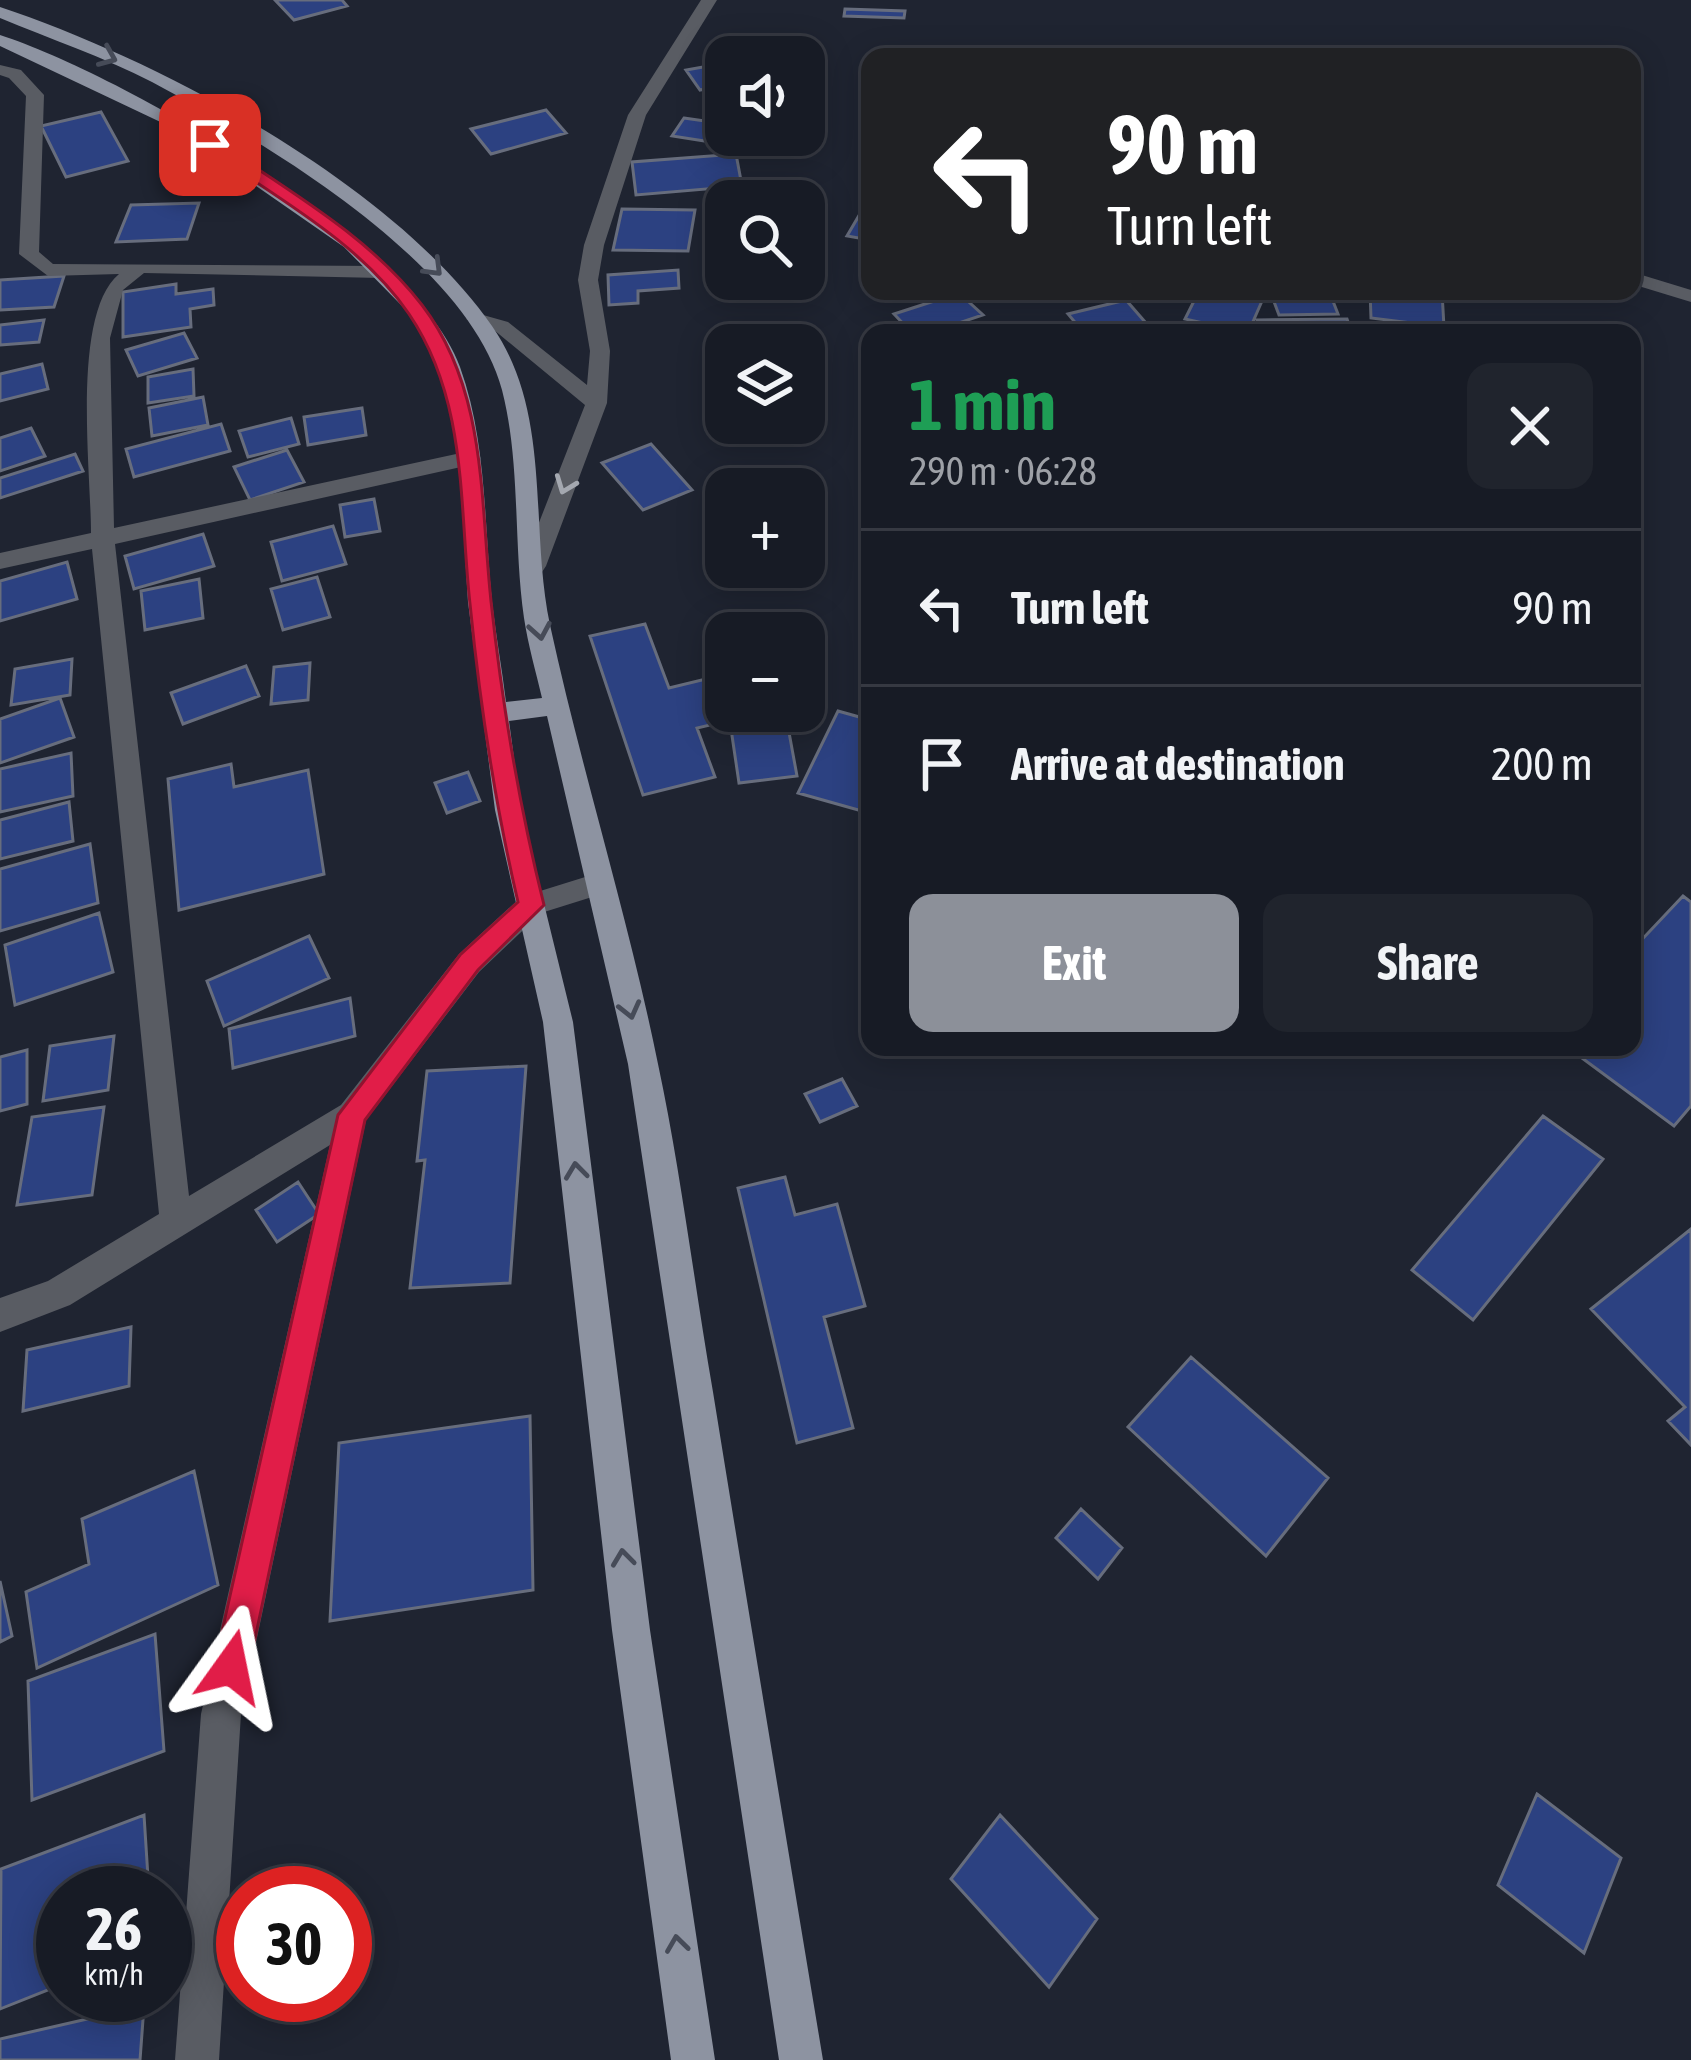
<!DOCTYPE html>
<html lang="en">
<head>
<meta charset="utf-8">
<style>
	:root { --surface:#171b25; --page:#20242d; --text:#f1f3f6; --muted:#9ea1a7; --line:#363942; --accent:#8c9099 }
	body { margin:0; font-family:"Asap Condensed",sans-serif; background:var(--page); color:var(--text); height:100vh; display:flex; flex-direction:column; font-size:45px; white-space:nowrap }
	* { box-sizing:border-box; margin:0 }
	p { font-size:39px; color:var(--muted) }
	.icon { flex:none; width:66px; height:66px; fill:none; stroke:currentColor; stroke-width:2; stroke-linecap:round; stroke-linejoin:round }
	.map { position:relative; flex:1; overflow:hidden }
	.panel { position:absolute; left:861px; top:324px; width:780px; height:732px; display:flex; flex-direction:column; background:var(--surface); border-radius:24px; box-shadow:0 6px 30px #0003,0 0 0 3px var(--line) }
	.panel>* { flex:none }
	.top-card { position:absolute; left:861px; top:48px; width:780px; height:252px; border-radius:24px; box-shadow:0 6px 30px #0003,0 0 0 3px var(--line); background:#202124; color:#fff; overflow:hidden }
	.controls { position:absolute; left:705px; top:36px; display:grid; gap:24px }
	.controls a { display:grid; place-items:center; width:120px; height:120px; border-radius:24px; background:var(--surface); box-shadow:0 6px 30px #0003,0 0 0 3px var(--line); font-size:60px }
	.speed { position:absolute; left:36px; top:1866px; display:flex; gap:24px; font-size:60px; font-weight:700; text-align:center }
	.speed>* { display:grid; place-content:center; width:156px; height:156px; border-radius:50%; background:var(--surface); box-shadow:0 6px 30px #0003,0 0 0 3px var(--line); line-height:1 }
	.speed small { font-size:30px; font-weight:400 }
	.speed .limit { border:18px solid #d22; background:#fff; color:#111 }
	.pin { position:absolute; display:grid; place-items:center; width:102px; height:102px; color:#fff; margin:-51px; border-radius:24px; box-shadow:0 6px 18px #0006 }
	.me { position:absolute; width:132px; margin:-66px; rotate:12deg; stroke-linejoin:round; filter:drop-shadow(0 0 9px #0008) }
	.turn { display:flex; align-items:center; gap:42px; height:252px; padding:0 48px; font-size:54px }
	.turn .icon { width:156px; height:156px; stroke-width:2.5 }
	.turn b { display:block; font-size:84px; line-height:102px }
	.round { display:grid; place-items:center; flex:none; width:126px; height:126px; border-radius:24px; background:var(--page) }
	.head { display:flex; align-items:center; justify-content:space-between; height:204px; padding:0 48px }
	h1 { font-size:72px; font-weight:700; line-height:90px; color:#1e9e55 }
	.primary-button { display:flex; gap:24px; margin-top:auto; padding:24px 48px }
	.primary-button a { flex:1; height:138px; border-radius:24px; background:var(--accent); color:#fff; font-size:48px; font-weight:700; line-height:138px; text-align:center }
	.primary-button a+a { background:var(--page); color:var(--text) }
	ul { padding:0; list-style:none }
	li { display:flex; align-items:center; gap:36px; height:156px; padding:0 48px; border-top:3px solid var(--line) }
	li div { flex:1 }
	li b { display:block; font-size:45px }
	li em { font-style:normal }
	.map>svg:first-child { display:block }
	.building { fill:#2c4181; stroke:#676d7d; stroke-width:3 }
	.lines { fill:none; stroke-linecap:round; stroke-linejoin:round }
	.minor { fill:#595c63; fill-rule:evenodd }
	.major { fill:#8d93a1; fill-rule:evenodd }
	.oneway { stroke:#464b58 }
	.oneway2 { stroke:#a4a8b0 }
	.route { fill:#e11d48; stroke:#92132f; stroke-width:3 }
</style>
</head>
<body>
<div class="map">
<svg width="1691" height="2060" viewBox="0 0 1691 2060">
	<rect width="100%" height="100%" fill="#1f2431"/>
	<path class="building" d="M275 0H342L347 6 294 20Z
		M845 9 905 11 904 18 844 16Z
		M720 64 726 85 700 90 686 70Z
		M546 110 566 133 491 154 471 129Z
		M101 112 128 161 66 177 41 126Z
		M684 118 726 124V135H730L724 144 672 136Z
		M736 154 742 186 636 195 632 162Z
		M199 203 187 239 116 242 131 205Z
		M864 207 870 208V240L847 236Z
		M622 209 695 210 688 251 613 250Z
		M678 270 679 288 638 291V303L609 305 608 275Z
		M64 276 54 307 0 310V280Z
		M176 284V294L213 289 214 305 190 309 191 327 123 337V292Z
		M1078 291H1144L1146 294 1082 300Z
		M1199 291 1262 301 1248 333 1185 319Z
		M1270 291H1329L1338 314 1279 315Z
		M1370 291 1442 292 1444 327 1371 318Z
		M959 293 983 315 929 333H912L894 314Z
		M1126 300 1152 330 1084 333 1068 314Z
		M1347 319 1352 333H1261L1257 320Z
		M44 320 39 342 0 345V325Z
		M184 333 197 358 138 376 126 350Z
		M42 364 48 389 0 401V374Z
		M193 369 194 396 148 403V377Z
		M203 397 208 425 152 436 149 408Z
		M362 408 366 435 308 445 304 417Z
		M291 418 299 444 248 457 239 431Z
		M221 424 230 451 134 477 126 449Z
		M31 428 45 456 0 471V438Z
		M651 444 692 490 643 510 602 463Z
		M287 450 304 482 250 500 234 467Z
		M75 454 83 471 0 498V478Z
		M374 499 380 531 345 537 340 505Z
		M333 526 346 564 282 581 271 542Z
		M203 534 214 566 134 589 125 556Z
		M67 562 77 599 0 621V581Z
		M317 577 330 617 283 630 271 589Z
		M199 579 203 618 145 630 141 591Z
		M645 624 669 688 710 678 727 721 697 728 715 777 643 795 590 636Z
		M72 659 70 695 11 705 15 669Z
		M310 663 308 700 271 704 274 667Z
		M246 666 259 696 183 724 171 693Z
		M60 698 74 737 0 763V719Z
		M838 711 870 720 869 813 798 793Z
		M786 716 797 776 739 783 730 722Z
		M71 753 73 796 0 812V769Z
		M231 764 234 787 308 770 324 874 179 910 168 779Z
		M468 772 480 801 447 813 435 783Z
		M69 802 73 841 0 859V820Z
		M90 844 98 903 0 931V869Z
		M1683 896 1691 902V1106L1674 1126 1567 1047H1632V950Z
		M99 913 113 972 15 1005 5 945Z
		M309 936 329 978 224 1026 207 981Z
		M350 998 355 1036 233 1068 229 1029Z
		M114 1036 108 1090 43 1101 50 1046Z
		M27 1050V1104L0 1111V1057Z
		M526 1066 510 1283 410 1288 425 1160 417 1161 427 1071Z
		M842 1079 857 1106 820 1122 805 1094Z
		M104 1107 92 1195 17 1205 32 1117Z
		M1543 1116 1603 1159 1473 1320 1412 1270Z
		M785 1177 795 1215 837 1204 865 1306 824 1317 853 1428 797 1443 738 1188Z
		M298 1182 319 1214 277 1242 256 1210Z
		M1691 1229V1445L1668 1421 1685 1407 1591 1309Z
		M131 1327 129 1386 23 1411 27 1350Z
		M1191 1357 1328 1478 1266 1556 1128 1427Z
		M530 1416 533 1590 330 1621 339 1443Z
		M194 1471 218 1585 37 1668 26 1592 89 1564 82 1519Z
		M1081 1509 1122 1548 1098 1579 1056 1538Z
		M0 1581 12 1636 0 1642Z
		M155 1634 164 1751 32 1800 28 1681Z
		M1537 1794 1621 1858 1584 1953 1498 1885Z
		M144 1815 149 1893H63V1984L0 2009 1 1869Z
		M1000 1815 1097 1919 1049 1987 951 1879Z
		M144 2006 140 2060H0V2039Z"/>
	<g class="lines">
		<path class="minor" d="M701 0H717L646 115 604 245 598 280 610 351 607 403 546 566 542 572H526L522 566 585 405 494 330 466 319 476 313 508 322 587 385 590 351 578 280 584 245 628 115Z
			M0 65 21 70 44 95 39 252 53 264 381 266 391 272 381 278 144 273 123 290 110 338 114 528 470 451 481 458 470 465 115 544 189 1196 341 1105 459 954 521 897 598 873 608 876 612 884 608 892 541 913 479 972 366 1120 241 1714 219 2060H175L201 1714 330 1145 70 1305 0 1332V1298L48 1281 159 1214 92 549 0 569V553L91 533C91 471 71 314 119 274L48 276 19 254 26 96 9 78 0 75Z
			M1632 272 1691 290V302L1632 284Z"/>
		<path class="major" d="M0 7C162 61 393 184 492 326 553 414 529 526 550 625 582 772 628 916 658 1064 681 1172 694 1283 713 1392 749 1615 786 1837 823 2060H779L628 1064 547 716 509 721 521 810 573 1022 650 1630 715 2060H671L612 1630 543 1022 495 810 468 602 459 458 439 364 406 310 344 247 171 127 0 46V35C123 75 415 242 460 367 487 442 484 524 492 602 496 636 502 669 506 702L542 698C536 672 528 645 524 618 513 542 521 464 502 390 468 261 264 142 152 82 104 57 50 39 0 18Z"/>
	</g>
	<defs><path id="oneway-chevron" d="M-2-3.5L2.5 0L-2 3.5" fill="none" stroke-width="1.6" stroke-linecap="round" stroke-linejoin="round" transform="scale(3)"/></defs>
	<g class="oneway">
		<use href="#oneway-chevron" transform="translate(108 57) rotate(23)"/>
		<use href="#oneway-chevron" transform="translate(434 268) rotate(45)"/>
		<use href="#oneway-chevron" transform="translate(540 631) rotate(80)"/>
		<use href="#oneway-chevron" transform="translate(630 1010) rotate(76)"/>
		<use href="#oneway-chevron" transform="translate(576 1171) rotate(-97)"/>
		<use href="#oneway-chevron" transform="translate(623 1558) rotate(-97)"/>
		<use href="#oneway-chevron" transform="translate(677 1944) rotate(-98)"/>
	</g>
	<use class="oneway2" href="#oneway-chevron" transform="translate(565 485) rotate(111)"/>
	<path class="route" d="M205 141H216C287 190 368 235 422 305 487 390 480 499 491 601 502 703 519 805 544 905L478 970 365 1120 249 1667 244 1680 231 1685 219 1680 214 1667 338 1115 460 955 518 902C495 804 480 705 470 604 459 505 468 401 409 314 361 243 274 196 205 148Z"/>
</svg>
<div class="controls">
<a><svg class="icon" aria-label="sound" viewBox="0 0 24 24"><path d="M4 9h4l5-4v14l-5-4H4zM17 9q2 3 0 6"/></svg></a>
<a><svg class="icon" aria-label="search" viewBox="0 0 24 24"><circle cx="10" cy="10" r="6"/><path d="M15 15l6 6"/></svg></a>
<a><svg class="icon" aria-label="layers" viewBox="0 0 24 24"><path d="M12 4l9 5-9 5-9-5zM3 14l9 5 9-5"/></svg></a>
<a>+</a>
<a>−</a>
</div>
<div class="speed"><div>26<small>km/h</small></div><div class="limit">30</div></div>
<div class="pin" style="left:210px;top:145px;background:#d93025"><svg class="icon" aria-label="arrive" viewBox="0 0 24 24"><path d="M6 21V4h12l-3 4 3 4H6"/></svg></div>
<svg class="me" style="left:231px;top:1667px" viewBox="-20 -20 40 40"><path d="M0-17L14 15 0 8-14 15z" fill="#e11d48" stroke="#fff" stroke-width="4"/></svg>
<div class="top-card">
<div class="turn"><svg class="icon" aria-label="left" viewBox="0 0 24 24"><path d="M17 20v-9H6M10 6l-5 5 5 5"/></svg><div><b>90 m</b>Turn left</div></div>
</div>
<section class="panel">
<div class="head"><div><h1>1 min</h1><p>290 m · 06:28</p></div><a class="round"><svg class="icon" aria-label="close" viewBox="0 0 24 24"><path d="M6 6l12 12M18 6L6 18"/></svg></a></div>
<ul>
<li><svg class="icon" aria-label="left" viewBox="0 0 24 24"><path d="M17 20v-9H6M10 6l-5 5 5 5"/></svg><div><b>Turn left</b></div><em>90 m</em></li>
<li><svg class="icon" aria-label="arrive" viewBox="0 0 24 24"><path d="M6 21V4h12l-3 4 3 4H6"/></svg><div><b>Arrive at destination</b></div><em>200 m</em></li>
</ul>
<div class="primary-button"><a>Exit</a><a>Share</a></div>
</section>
</div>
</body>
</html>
